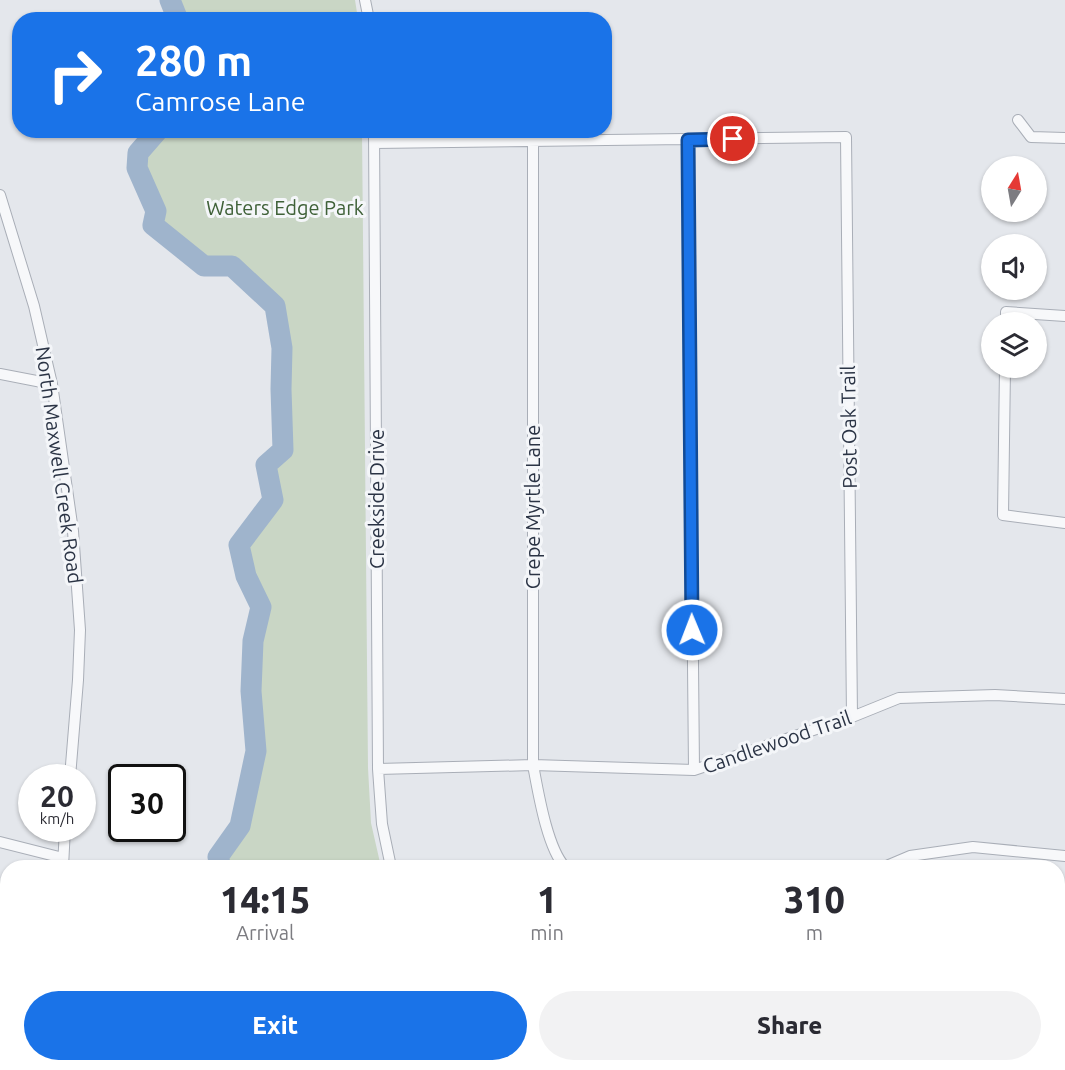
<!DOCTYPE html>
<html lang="en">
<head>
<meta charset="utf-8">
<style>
	:root { --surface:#fff; --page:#f2f2f3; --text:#2b2b33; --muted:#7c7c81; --accent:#1a73e8 }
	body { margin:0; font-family:Ubuntu,sans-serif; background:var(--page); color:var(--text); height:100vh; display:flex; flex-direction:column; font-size:22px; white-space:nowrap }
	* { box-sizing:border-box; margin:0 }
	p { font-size:20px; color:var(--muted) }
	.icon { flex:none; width:33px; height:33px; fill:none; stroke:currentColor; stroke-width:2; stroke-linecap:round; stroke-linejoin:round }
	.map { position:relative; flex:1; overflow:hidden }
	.panel { position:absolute; left:0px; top:860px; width:1065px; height:212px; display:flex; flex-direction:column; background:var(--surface); border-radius:24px 24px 0 0; box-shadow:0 2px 4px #0004 }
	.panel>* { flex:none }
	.banner { position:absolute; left:12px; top:12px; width:600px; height:126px; border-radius:24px; box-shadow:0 2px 4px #0004; background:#1a73e8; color:#fff; overflow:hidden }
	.needle { width:39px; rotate:11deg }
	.tools { position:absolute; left:981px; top:156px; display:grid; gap:12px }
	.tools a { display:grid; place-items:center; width:66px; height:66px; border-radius:50%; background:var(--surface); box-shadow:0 2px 4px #0004; font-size:30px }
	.speed { position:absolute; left:18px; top:764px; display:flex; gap:12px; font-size:30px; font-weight:700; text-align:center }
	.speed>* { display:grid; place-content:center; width:78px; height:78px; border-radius:50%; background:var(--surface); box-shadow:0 2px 4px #0004; line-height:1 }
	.speed small { font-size:15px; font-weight:400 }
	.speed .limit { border:3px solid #111; border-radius:9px; background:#fff; color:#111 }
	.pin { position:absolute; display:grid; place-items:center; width:51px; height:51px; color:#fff; margin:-26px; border:3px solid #fff; border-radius:50%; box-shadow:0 2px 6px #0007 }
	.me { position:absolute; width:66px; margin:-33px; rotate:359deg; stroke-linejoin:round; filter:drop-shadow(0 0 4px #0008) }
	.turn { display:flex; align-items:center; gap:21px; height:126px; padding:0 24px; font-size:27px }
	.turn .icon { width:78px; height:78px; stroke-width:2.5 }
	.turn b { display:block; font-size:42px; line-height:51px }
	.eta { display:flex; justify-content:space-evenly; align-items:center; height:102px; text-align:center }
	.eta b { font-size:36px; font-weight:800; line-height:42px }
	.button { display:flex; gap:12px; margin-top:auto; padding:12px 24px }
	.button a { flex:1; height:69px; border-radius:36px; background:var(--accent); color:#fff; font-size:24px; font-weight:800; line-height:69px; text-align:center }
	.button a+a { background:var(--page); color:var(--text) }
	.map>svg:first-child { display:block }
	.green { fill:#c9d6c5 }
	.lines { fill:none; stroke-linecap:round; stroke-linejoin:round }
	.stream { stroke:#9fb4cc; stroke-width:4 }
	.river { stroke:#9fb4cc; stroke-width:21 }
	.minor-casing { stroke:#a9aeb7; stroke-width:12 }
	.minor { stroke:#f7f8fa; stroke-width:10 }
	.route-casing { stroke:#114b97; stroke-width:15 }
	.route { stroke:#1a73e8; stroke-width:10 }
	.labels { text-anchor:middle; stroke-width:6; stroke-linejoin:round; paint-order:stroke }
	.park-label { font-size:20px; fill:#3f6138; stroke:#f4f6f9 }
	.street-label { font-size:20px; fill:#2b3445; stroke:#f4f6f9 }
</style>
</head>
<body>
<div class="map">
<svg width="1065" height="1070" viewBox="0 0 1065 1070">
	<rect width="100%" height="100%" fill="#e4e7ec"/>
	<path class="green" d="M170 0H355L358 19H177Z
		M158 131H362L368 768 371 823 381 867H221L218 857 240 826 256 751 251 691 253 641 261 607 246 576 239 545 273 500 266 465 283 450 281 389 282 348 275 306 232 266H204L153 225 156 211 137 168 138 153Z
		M206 1064H504L500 1070H208Z"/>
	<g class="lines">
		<path class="stream" d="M298 1070 306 1064"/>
		<path class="river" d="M170 0 178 20
			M158 130 138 153 137 168 156 211 153 225 204 266H232L275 306 282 348 281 389 283 450 266 465 273 500 239 545 246 576 261 607 253 641 251 691 256 751 240 826 218 857 221 867
			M205 1064 207 1070"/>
		<defs>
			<path id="minor" d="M365 0 369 20
				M1018 120 1031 137 1065 138
				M374 130 378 769 382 824 391 867
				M688 140 694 770
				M533 142V765C538 791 547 848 565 867
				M375 143 846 137 852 717
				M0 195 34 306 52 384 73 531 80 630 78 680 70 777
				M1006 322V312L1065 316
				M1005 368 1003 515 1065 523
				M0 374 52 384
				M378 769 533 765 694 770 852 717 899 698 995 695 1065 699
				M0 842 63 858
				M63 867 65 828
				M884 867 910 856 973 847 1065 856
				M1058 947 1065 915
				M1058 1020 1065 1022
				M134 1064 137 1070
				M544 1064 560 1070
				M851 1070 862 1064"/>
		</defs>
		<use href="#minor" class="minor-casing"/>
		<use href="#minor" class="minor"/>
	</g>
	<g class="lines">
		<defs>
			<path id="route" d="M692 630 688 140 733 139"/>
		</defs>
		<use href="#route" class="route-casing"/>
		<use href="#route" class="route"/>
	</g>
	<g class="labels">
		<g class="park-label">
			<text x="285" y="215">Waters Edge Park</text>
		</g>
		<g class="street-label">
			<text transform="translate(849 427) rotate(-91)" y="7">Post Oak Trail</text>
			<text transform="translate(59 465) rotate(82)" y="7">North Maxwell Creek Road</text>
			<text transform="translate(377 499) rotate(-90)" y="7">Creekside Drive</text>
			<text transform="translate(533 507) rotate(-90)" y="7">Crepe Myrtle Lane</text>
			<text transform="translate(777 742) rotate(-19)" y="7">Candlewood Trail</text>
		</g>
	</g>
</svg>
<div class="tools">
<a><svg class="needle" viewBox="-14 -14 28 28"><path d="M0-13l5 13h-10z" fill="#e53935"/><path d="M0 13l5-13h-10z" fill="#7c7c81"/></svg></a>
<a><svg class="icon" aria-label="sound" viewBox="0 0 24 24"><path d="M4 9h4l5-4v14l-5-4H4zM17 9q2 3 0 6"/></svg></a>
<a><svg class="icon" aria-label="layers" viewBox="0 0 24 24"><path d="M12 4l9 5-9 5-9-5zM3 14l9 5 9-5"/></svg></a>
</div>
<div class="speed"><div>20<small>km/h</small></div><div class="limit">30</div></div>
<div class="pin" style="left:733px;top:139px;background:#d93025"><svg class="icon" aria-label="arrive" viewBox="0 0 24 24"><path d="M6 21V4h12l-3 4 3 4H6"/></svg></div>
<svg class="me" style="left:692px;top:630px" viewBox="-20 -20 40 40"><circle r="17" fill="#1a73e8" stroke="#fff" stroke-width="3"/><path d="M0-11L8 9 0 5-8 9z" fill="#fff"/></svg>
<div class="banner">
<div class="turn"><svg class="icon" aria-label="right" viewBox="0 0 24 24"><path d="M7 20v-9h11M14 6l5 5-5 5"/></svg><div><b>280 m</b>Camrose Lane</div></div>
</div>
<section class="panel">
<div class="eta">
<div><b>14:15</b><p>Arrival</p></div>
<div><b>1</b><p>min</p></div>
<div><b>310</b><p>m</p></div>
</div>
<div class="button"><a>Exit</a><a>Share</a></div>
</section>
</div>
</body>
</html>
